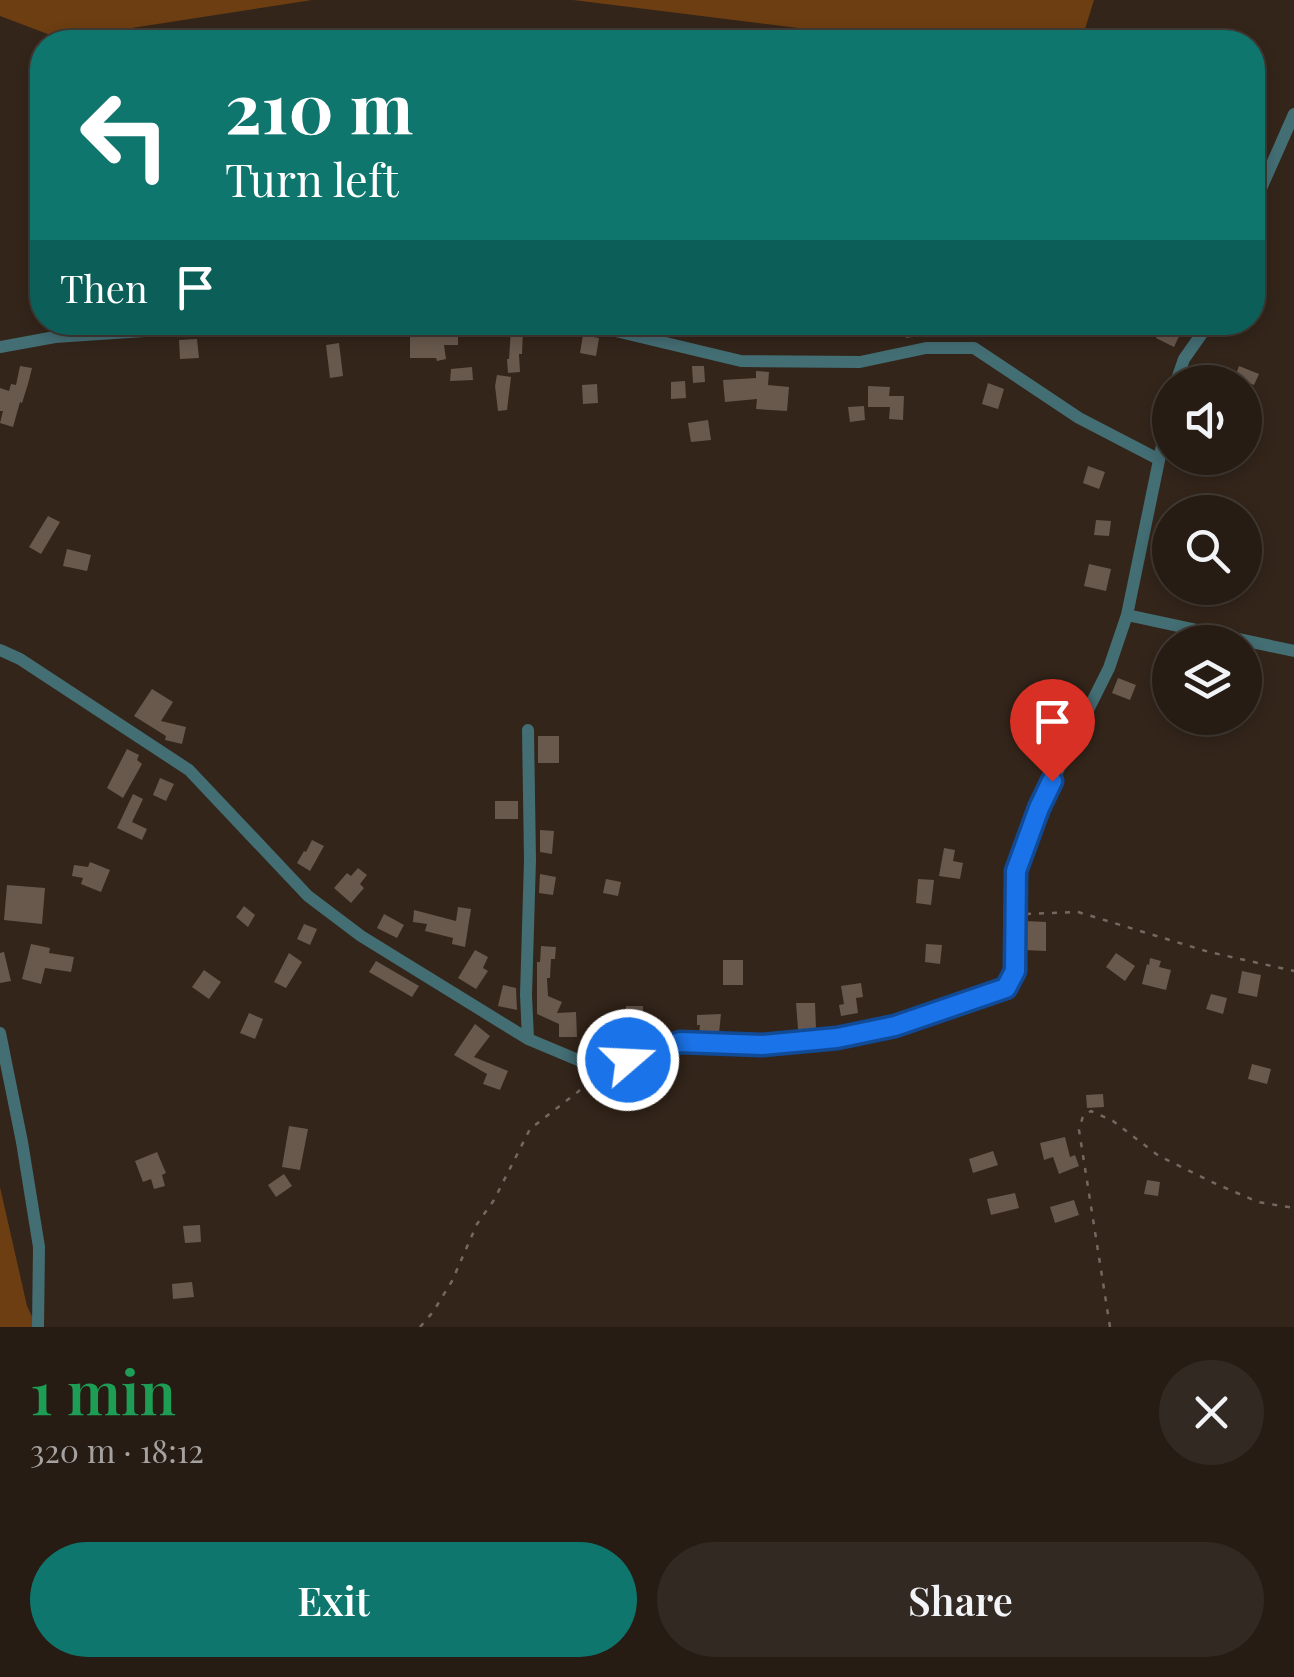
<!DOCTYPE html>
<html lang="en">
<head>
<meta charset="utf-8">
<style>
	:root { --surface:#261c14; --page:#322922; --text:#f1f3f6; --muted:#a4a1a0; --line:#423a34; --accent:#0f766e }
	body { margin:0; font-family:"Playfair Display",serif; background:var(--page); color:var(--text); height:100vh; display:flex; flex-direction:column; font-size:38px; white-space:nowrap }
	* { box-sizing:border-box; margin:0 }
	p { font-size:32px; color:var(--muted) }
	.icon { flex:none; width:55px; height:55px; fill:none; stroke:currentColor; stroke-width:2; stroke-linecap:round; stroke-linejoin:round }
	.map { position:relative; height:1327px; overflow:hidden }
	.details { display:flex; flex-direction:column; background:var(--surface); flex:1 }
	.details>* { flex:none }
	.top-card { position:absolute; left:30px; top:30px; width:1235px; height:305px; border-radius:40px; box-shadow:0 5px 15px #0003,0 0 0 2px var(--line); background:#0f766e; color:#fff; overflow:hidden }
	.controls { position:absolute; left:1152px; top:365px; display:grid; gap:20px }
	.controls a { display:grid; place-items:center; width:110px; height:110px; border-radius:50%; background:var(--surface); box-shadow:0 5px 15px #0003,0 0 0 2px var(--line); font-size:50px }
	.pin { position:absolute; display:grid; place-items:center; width:85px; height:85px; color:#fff; margin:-102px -42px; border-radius:50% 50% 50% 0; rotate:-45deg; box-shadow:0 0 10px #0007 }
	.pin .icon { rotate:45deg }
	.me { position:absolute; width:110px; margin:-55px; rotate:71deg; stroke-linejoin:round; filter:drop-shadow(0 0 8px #0008) }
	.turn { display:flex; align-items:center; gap:35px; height:210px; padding:0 30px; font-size:45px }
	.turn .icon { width:130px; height:130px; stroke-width:2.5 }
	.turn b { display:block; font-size:70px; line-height:85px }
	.then { display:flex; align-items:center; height:95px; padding:0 30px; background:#0003; gap:20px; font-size:38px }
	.round { display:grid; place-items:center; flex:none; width:105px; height:105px; border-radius:52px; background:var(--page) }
	.summary { display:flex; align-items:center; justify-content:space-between; height:170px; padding:0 30px }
	h1 { font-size:60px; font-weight:600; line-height:75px; color:#1e9e55 }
	.cta { display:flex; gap:20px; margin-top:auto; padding:20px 30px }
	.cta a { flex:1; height:115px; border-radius:60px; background:var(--accent); color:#fff; font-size:40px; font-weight:600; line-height:115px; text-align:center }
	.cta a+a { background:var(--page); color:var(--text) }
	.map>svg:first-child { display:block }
	.green { fill:#6c3e12 }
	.building { fill:#69594d }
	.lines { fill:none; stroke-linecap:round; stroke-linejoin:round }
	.path { stroke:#75685f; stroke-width:2.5; stroke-dasharray:5 8; stroke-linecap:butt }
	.minor { stroke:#436e74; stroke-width:12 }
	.route-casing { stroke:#114b97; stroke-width:25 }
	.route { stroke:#1a73e8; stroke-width:18 }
</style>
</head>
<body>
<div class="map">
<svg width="1294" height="1327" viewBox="0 0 1294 1327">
	<rect width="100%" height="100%" fill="#33251a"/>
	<path class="green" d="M0 0H312L61 39 0 16Z
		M573 0H1094L1081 42H912Z
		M0 1187 27 1306 37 1327H0Z"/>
	<path class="building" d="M903 322H924L927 335 906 338Z
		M1163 322H1182L1179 329 1182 330 1174 347 1156 338Z
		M435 325H458V345H444L446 359 437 361 436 358H410V336L435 335Z
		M511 329 523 330 522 354H519L520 372 508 373 507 359H509Z
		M583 335 599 338 596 356 580 353Z
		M197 339 199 358 180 359 179 340Z
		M339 343 343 376 330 378 326 345Z
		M20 366 32 368 28 384 22 403 20 402 13 427 0 423 3 411H0V388L9 391 11 384 16 385Z
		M692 366H704L705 382 693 383Z
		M1239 366 1259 374 1254 385 1235 377Z
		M472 367 473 380 450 381 451 369Z
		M756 371 769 372 768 385 789 387 787 411 756 409 757 399 725 402 723 380 756 378Z
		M497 375 511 377 507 410 498 411 495 386Z
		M685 381 686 398 671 399V382Z
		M988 383 1004 389 998 409 982 404Z
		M597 384 598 403 583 404 582 385Z
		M868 386 890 387 889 396H904L903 420 889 419 890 407H868Z
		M864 406 865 420 850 422 848 407Z
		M708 420 711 440 691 442 688 423Z
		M1088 466 1105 472 1099 489 1083 483Z
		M48 516 60 522 41 554 29 547Z
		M1096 520 1111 521 1109 536 1094 535Z
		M67 549 91 555 87 571 63 566Z
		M1089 564 1111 569 1106 591 1084 586Z
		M1118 678 1136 685 1130 700 1112 693Z
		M152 689 173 702 161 721 186 727 182 744 165 740 166 736 134 716Z
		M1049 689 1069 698 1062 715 1042 706Z
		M538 736H559V763H538Z
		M127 749 139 755 137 760 142 764 123 798 107 788Z
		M160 778 174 784 166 801 153 795Z
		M133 794 143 799 132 822 147 829 142 840 117 828Z
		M495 801H518V819H495Z
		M540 830 554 831 552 854 540 852Z
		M312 840 324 846 310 871 297 863 304 851 306 852Z
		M944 848 955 850 953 861 963 863 960 879 939 876Z
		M90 862 110 870 101 892 81 884 83 878 72 876 74 865 88 867Z
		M358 868 367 875 360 884 364 888 351 903 334 888 347 873 351 876Z
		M540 874 556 877 553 895 539 893Z
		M606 879 621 882 618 896 603 893Z
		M918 879 934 880 931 905 916 903Z
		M7 885 45 888 42 924 4 920Z
		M244 906 255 915 248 927 236 917Z
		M458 907 471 909 465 947 452 944 453 938 425 931 427 924 413 922 414 910 456 921Z
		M384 914 404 925 397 938 377 928Z
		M1026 921 1046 922V951L1025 950Z
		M304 924 317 929 310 945 297 939Z
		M31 944 50 948 49 953 74 957 71 972 45 968 41 984 22 979Z
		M926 944 942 945 940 964 925 962Z
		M541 946 556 947 555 959H551L550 978H547L548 996 562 1002 557 1013 576 1012 577 1037H559V1024L537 1014V962H540Z
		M475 950 488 957 483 968 488 971 476 989 458 978Z
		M4 952 11 981 0 983V953Z
		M289 953 302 962 286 988 274 982Z
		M1116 953 1135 966 1125 981 1106 967Z
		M1150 958 1161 961 1159 967 1171 970 1166 990 1142 984 1147 964 1149 965Z
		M723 960H743V985H723Z
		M376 961 419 986 412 997 369 972Z
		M204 970 221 982 209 999 192 987Z
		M1242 971 1261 975 1257 997 1238 993Z
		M861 983 863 997 856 998 858 1013 841 1016 839 1005 844 1004 841 986Z
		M503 985 516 988 517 1010 498 1006Z
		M1211 994 1227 998 1223 1014 1206 1009Z
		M796 1003H815L816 1029H798Z
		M626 1006H643L644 1031 663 1030 664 1037 645 1043H622Z
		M249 1013 263 1019 255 1039 240 1033Z
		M721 1014 719 1033H699L700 1025H697V1015Z
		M475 1024 490 1036 474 1057 508 1071 500 1090 483 1084 487 1074 454 1055Z
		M614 1036 615 1047 593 1049 592 1039Z
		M1252 1064 1271 1069 1267 1084 1248 1079Z
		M1103 1094 1104 1107 1087 1108 1086 1095Z
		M289 1126 308 1129 300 1170 282 1167Z
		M1065 1137 1070 1157 1075 1155 1079 1166 1059 1174 1053 1157 1044 1160 1040 1143Z
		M993 1151 998 1165 973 1173 969 1159Z
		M157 1152 166 1173 162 1175 165 1186 154 1189 151 1179 143 1182 135 1161Z
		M284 1174 292 1186 276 1197 268 1185Z
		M1147 1180 1160 1182 1158 1196 1144 1194Z
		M1015 1193 1019 1208 991 1215 987 1199Z
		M1074 1200 1079 1215 1055 1223 1050 1207Z
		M200 1225 201 1242 185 1243 183 1226Z
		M192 1282 194 1297 173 1299 172 1284Z"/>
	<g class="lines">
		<path class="path" d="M1026 914 1078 912 1209 952 1294 971
			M420 1327 433 1312 452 1281 477 1224 494 1200 530 1129 579 1091 586 1076
			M1110 1327 1079 1130 1083 1116 1091 1111 1113 1121 1159 1156 1214 1183 1258 1202 1294 1208"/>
		<path class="minor" d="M1252 209 1294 114
			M578 322 741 361 860 362 926 348H974L1079 418 1158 459
			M0 347 55 337 189 328 219 322
			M1176 382 1184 359 1210 322
			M1127 615 1294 651
			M0 650 20 659 189 770 308 896 361 936 528 1039 590 1065 628 1060 680 1042 762 1045 837 1038 895 1026 1006 987 1015 971 1016 871 1039 808 1109 668 1127 615 1170 407
			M528 730 530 860 526 995 528 1039
			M0 1033 22 1142 39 1247 38 1327"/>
	</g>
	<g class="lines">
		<defs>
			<path id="route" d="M628 1060 680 1042 762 1045 837 1038 895 1026 1006 988 1015 971 1016 871 1039 808 1052 781"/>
		</defs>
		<use href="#route" class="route-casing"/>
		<use href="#route" class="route"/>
	</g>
</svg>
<div class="controls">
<a><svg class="icon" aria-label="sound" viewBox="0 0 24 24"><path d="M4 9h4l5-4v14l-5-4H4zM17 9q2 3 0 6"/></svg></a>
<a><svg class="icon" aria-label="search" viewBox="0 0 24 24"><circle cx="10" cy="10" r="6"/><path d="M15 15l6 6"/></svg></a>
<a><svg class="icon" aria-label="layers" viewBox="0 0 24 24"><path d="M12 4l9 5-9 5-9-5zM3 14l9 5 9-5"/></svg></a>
</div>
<div class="pin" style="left:1052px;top:781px;background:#d93025"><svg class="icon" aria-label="arrive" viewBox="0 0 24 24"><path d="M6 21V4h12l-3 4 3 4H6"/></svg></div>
<svg class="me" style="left:628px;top:1060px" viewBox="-20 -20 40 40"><circle r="17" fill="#1a73e8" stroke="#fff" stroke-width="3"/><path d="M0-11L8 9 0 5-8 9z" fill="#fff"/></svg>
<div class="top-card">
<div class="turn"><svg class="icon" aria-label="left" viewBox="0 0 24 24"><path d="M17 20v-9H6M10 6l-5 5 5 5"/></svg><div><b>210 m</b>Turn left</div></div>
<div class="then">Then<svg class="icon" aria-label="arrive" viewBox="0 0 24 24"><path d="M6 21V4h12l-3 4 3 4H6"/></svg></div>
</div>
</div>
<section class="details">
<div class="summary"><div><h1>1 min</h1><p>320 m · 18:12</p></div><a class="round"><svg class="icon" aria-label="close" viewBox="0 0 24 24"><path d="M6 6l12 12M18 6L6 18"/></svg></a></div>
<div class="cta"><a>Exit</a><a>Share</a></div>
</section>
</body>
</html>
